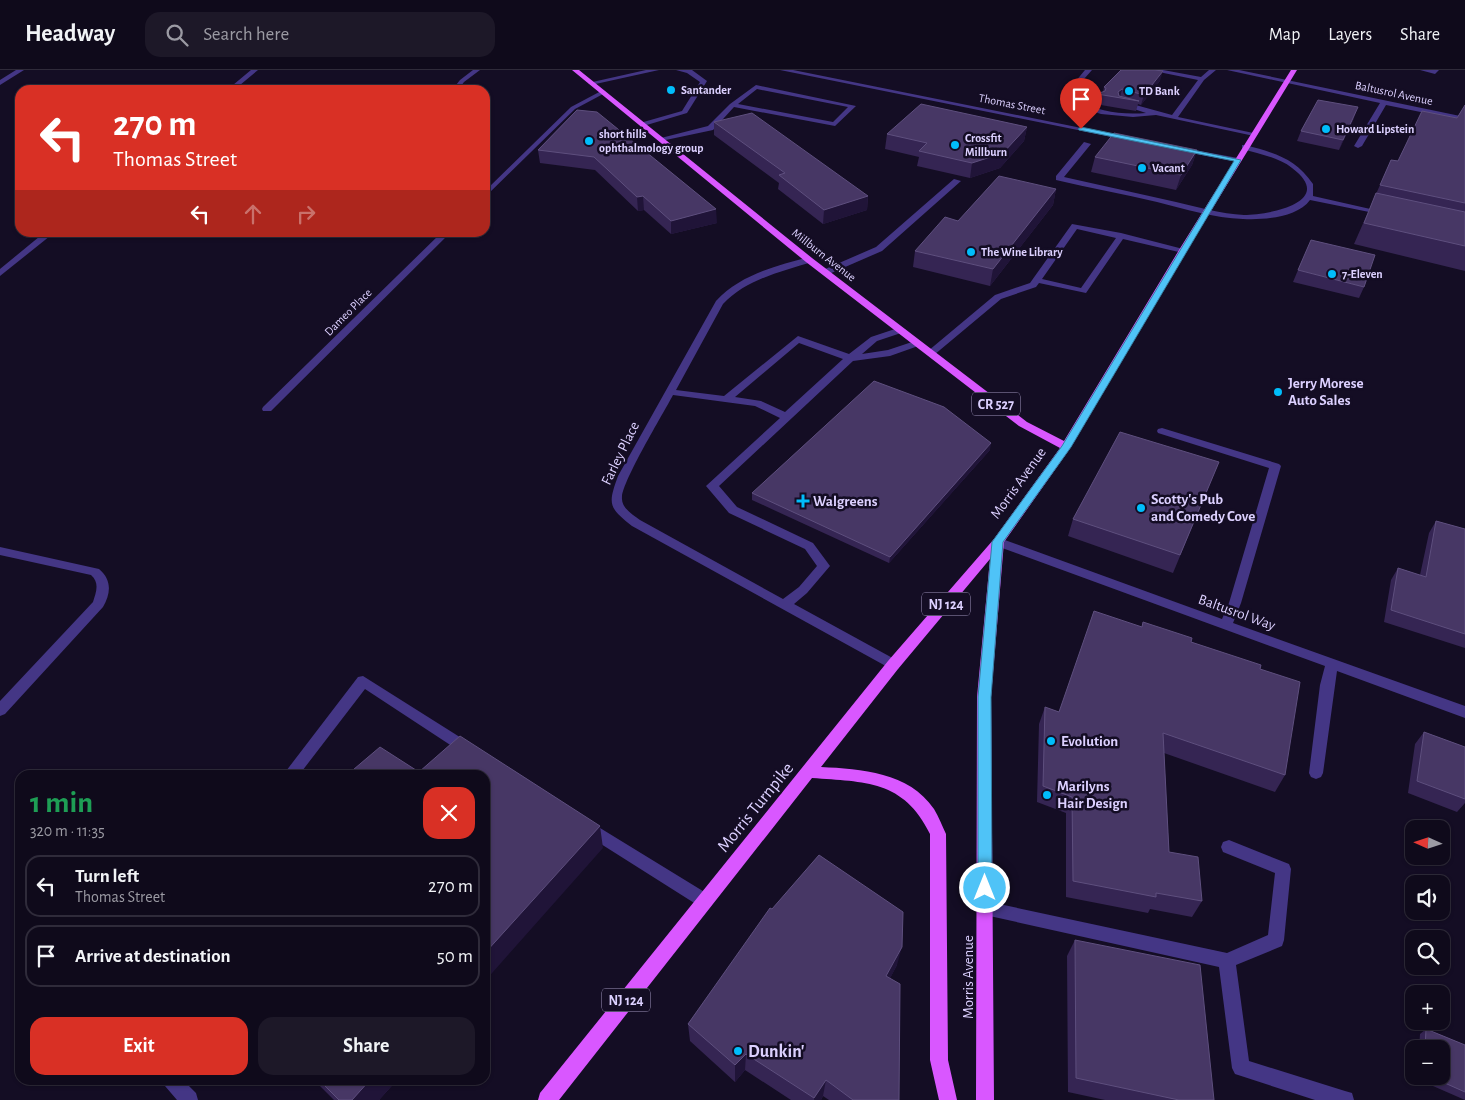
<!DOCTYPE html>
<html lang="en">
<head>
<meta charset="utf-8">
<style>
	:root { --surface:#0f0a1b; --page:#1d1828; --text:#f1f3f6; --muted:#9b9aa3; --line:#2f2b3a; --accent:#d93025 }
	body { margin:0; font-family:"Alegreya Sans",sans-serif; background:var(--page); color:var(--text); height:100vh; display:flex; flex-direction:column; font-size:19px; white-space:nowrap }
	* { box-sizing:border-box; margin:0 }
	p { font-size:16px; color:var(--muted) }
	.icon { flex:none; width:28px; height:28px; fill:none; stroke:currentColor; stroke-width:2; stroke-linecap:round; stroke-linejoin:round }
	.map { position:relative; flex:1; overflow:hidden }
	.panel { position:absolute; left:15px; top:700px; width:475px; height:315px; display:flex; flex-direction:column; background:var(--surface); border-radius:15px; box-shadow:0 1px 4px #0004,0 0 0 1px var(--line) }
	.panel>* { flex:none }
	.guide { position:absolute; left:15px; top:15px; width:475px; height:152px; border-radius:15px; box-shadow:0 1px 4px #0004,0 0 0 1px var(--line); background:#d93025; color:#fff; overflow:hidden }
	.needle { width:32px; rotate:273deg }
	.buttons { position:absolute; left:1405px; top:750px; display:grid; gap:10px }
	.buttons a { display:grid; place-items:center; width:45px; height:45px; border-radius:10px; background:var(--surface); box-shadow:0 1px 4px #0004,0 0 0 1px var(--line); font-size:25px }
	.pin { position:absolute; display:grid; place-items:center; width:42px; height:42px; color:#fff; margin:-51px -21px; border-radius:50% 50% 50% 0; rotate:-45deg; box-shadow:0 0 5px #0007 }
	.pin .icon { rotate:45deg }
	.me { position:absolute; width:55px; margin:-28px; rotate:0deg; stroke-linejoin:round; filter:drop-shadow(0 0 4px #0008) }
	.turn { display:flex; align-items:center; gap:18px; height:105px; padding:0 15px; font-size:22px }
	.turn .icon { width:65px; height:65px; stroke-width:2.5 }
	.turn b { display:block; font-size:35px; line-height:42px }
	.lanes { display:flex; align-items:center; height:48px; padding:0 15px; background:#0003; justify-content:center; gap:25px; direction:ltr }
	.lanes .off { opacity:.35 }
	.round { display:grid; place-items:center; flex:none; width:52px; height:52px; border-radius:15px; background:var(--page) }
	.overview { display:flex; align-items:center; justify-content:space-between; height:85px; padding:0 15px }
	h1 { font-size:30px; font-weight:700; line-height:38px; color:#1e9e55 }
	.action { display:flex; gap:10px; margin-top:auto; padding:10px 15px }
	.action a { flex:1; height:58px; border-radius:15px; background:var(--accent); color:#fff; font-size:20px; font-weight:700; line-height:58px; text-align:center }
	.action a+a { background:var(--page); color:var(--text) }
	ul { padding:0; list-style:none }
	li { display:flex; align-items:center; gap:15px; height:62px; margin:0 10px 8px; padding:0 5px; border:2px solid var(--line); border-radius:15px }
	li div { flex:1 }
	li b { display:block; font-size:19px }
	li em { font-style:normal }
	header { display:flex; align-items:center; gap:30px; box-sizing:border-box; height:70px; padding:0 25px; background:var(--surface); border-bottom:1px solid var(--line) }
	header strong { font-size:24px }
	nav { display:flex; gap:28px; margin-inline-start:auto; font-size:18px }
	.search { width:350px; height:45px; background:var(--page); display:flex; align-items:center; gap:12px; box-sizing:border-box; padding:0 18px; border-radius:15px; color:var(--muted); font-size:19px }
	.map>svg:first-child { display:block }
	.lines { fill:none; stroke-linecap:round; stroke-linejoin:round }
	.minor { fill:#443685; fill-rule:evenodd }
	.major { fill:#d957ff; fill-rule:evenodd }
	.wall { fill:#352553 }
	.shaded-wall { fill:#201438 }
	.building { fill:#473765; stroke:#5e4f7e }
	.route { fill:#4fc3f7; stroke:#337fa1 }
	.poi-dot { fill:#00bdfb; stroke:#140d24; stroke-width:2 }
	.labels { text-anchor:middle; stroke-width:5; stroke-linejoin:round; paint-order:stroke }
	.far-poi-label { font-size:12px; font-weight:bold; fill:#dcd0ff; stroke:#140d24; text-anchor:start }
	.far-street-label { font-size:12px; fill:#dcd0ff; stroke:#140d24 }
	.shield { fill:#140d24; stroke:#a096bd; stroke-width:1 }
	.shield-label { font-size:14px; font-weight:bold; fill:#dcd0ff }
	.poi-label { font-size:15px; font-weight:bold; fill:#dcd0ff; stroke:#140d24; text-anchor:start }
	.street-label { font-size:15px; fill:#dcd0ff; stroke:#140d24 }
	.near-street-label { font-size:18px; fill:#dcd0ff; stroke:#140d24 }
	.near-poi-label { font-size:18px; font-weight:bold; fill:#dcd0ff; stroke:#140d24; text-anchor:start }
</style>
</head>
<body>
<header>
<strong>Headway</strong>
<div class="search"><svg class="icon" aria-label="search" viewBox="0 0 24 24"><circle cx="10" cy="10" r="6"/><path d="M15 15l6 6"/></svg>Search here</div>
<nav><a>Map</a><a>Layers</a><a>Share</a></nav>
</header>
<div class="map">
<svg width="1465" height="1030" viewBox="0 0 1465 1030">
	<rect width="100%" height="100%" fill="#140d24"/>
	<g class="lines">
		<path class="minor" d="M16 0H24L0 15V10Z
			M251 0H258L234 20H227Z
			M473 0H480L464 12 458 20H452L460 10Z
			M646 0H659L591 15 588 13Z
			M676 0H692L707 11 687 43 640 57V53L682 41 700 12 687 3Z
			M780 0H793L1131 68 1127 70Z
			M1085 0H1092L1076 18 1079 23 1102 29 1099 31 1076 26V29C1098 42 1122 45 1146 43L1119 34V32L1121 31 1172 45 1198 10 1149 0H1163L1201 7 1209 0H1216L1204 10 1178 47 1258 64 1254 66 1156 45 1133 47 1101 44 1079 37 1070 30V18Z
			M1227 0H1239L1465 47V51L1386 35 1362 76 1358 78 1354 76 1380 33Z
			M1420 0H1439L1435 4Z
			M756 15 856 36 835 56 734 37 713 60 661 71 657 69 708 56 730 34ZM757 19 848 37 833 52 738 34Z
			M603 20 606 22 605 23 575 39 485 127V121L571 37Z
			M1084 72 1091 74 1064 107C1101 115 1139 124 1176 132 1198 137 1221 144 1244 145 1269 145 1337 132 1292 98 1278 87 1259 84 1242 79V75H1245C1275 83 1295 88 1313 114V126L1388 143 1384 145 1310 130C1297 148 1263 150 1243 149 1214 148 1185 139 1157 132 1123 124 1090 118 1056 110V106Z
			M1178 77 1238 88 1242 90 1238 92 1181 81 1177 79Z
			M954 109 961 111 882 181 829 204H823V200L876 177Z
			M1072 154 1121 163 1187 180 1183 183 1123 169 1086 223 1039 213 1036 217 1001 229 934 285H928V281L995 225 1030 213ZM1077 159 1116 168 1081 218 1042 209Z
			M45 162H55L0 206V199Z
			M442 162H451L271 341H263L262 339 263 337Z
			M809 187 812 188V192C780 202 747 209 723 234L676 320 724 326 798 266 849 284 871 267 901 257 906 260 904 262 877 271 862 284 888 280 915 271H921V275L890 286 853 291 719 416 737 437 813 473 830 496 807 523 794 534 898 591 900 595 898 599 893 600 632 456C608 437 608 434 618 406L716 231C740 205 775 196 809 187ZM799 273 843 289 785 342 761 331 735 327ZM673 325 755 336 780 348 706 416 729 443 805 479 817 496 799 517 783 529 640 450C632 444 621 438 622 427 623 410 663 344 673 325Z
			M1162 358 1279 394 1281 396 1241 533 1233 553 1465 636V648L1337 601 1323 703 1321 707 1316 709 1311 707 1309 703 1320 615 1325 596 994 475 992 472 994 469H1002L1222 549 1229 533 1269 398 1158 363 1157 361 1158 359Z
			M0 477 99 499C112 510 111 523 103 537L5 644 0 646V631L93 532C96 522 100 513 91 505L0 485Z
			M363 606 474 676 476 680 474 684 469 686 464 684 365 619 299 705H283L358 607Z
			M587 750 711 826 713 831 711 836 705 838 699 836 582 762 579 757 582 752Z
			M1229 770 1289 794 1291 799 1284 870 1282 876 1236 895 1249 991 1345 1021 1352 1023 1354 1030H1315L1235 1004 1232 998 1219 897 985 845 979 843 977 838 979 833 985 831 1227 883 1268 865 1275 803 1223 782 1221 777 1223 772Z
			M162 1010H183L196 1023 198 1030H177L165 1016Z"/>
		<path class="major" d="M572 0H579L812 188 1027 352 1064 371 1179 180 1291 0H1297L1187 180 1071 377 1004 472 991 627 994 1030H976L977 627 990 489 898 599 821 697C861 699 909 702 934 739 939 747 942 756 946 764L948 990 957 1030H939L930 990V764C904 710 865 712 812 708L559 1030H538L540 1023 888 591 994 469 1060 378 1019 356 806 192Z"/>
	</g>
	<path class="wall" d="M1160 11 1141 35 1138 34 1136 41 1095 34 1097 24 1103 22 1104 17Z
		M1465 35V201L1354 174 1391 90 1398 91 1457 48Z
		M577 40 717 153 671 164 644 140 638 141 595 100 540 93 538 80Z
		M1354 48 1339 80 1297 71 1301 61Z
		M714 52 868 126 867 140 823 154 778 119 779 113 714 65Z
		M1027 57 1024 71 1000 98 970 108 917 96 919 87 885 79 887 64Z
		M1197 80 1192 95 1176 120 1091 102 1095 87Z
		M1056 119 1053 135 990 216 913 197 915 181 958 151Z
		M1298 200 1364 217 1359 228 1293 212Z
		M990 380 889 493 752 430V423Z
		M1219 392 1173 503 1068 466 1073 449Z
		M1436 451 1465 459V578L1384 552 1391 510 1398 498 1420 505 1429 463Z
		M1191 572 1260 599 1285 705 1275 722 1164 683 1169 782 1202 831 1192 847 1150 839 1148 843 1066 827V743L1037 732 1039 654 1045 637 1059 642Z
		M1424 662 1465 677V733L1457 742 1408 723 1415 674Z
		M772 839 897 895 890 908 899 1030H829L823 1026 821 1030H791L745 1000 735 1012 690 971 688 954Z
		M1075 870 1214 1030H1105L1068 1022 1067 886Z
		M1426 959 1465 975V1030L1417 1009V1006H1441V979H1419L1420 964Z
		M314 1010H397L379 1030H334Z"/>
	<path class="shaded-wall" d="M1163 1 1160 11 1141 35 1144 25Z
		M1122 19 1120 28 1118 22Z
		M1358 37 1354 48 1339 80 1343 70Z
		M1027 57 1024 71 1000 98 970 108 972 93Z
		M1197 80 1192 95 1176 120 1181 105Z
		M1056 119 1053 135 990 216 993 199Z
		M643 126 644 140 638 141 637 127Z
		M868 126 867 140 823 154 824 140Z
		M716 139 717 153 671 164V151Z
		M991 373 990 380 889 493 890 487Z
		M600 756 603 778 485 911V883Z
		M902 877 897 895 882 924 886 906Z
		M746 984 745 1000 735 1012V995Z
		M370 1010H397L379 1030H352Z
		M826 1010 823 1026 821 1030H814V1028Z"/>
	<path class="building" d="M1121 0H1155L1163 1 1144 25 1122 19 1118 22 1119 26 1139 31 1097 24 1105 21 1106 18 1104 17Z
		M1318 30 1358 37 1343 70 1301 61Z
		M921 34 1027 57 1003 83 972 93 919 81 927 73 887 64Z
		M1465 35V133L1380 115 1391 90 1398 91 1422 41 1457 48Z
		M577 40 597 42 716 139 671 151 643 126 637 127 594 87 538 80Z
		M752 43 868 126 824 140 779 105 785 103 714 52Z
		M1114 63 1197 80 1181 105 1095 87Z
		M999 106 1056 119 993 199 915 181 945 147 958 151Z
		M1376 123 1465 142V176L1364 153Z
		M1311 170 1375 185 1364 217 1298 200Z
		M874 311 944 337 991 373 890 487 752 423Z
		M1120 362 1219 392 1180 485 1073 449Z
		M1436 451 1465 459V564L1391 540 1398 498 1426 507Z
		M1094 541 1142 557 1143 552 1192 568 1191 572 1261 595 1260 599 1300 612 1285 705 1163 663 1169 782 1198 787 1202 831 1156 823V827L1073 811 1072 727 1043 716 1045 637 1059 642Z
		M1424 662 1465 677V729L1417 711Z
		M460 666 600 756 485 883V705H347L380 677 419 702Z
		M819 785 903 842 902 877 886 906 900 914 899 1030H853L826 1010 814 1028 746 984 735 995 688 954 770 838 772 839Z
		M1075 870 1200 895 1214 1030H1179L1076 1008Z
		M1426 959 1465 975V1022L1429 1006H1441V979H1425Z
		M319 1010H370L352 1030H339Z"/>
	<path class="route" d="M1081 57 1241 90 1071 377 1003 472 991 627 992 818 990 823 985 825 980 823 978 818V627L992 472 1062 376 1234 91 1079 60 1078 59Z"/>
	<g class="poi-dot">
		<circle cx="671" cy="20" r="5"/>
		<circle cx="1129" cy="21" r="5"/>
		<circle cx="1326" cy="59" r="5"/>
		<circle cx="589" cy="71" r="5"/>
		<circle cx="955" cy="75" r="5"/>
		<circle cx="1142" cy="98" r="5"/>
		<circle cx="971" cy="182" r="5"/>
		<circle cx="1332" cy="204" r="5"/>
		<circle cx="1278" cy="322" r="5"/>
		<path d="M800.5 423.5h5v5h5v5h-5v5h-5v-5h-5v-5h5z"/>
		<circle cx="1141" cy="438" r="5"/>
		<circle cx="1051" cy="671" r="5"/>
		<circle cx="1047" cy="725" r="5"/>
		<circle cx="738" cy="981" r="5"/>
	</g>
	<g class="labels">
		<g class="far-poi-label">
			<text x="681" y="24">Santander</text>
			<text x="1139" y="25">TD Bank</text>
			<text x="1336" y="63">Howard Lipstein</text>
			<text x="599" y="68">short hills<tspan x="599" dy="14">ophthalmology group</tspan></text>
			<text x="965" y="72">Crossfit<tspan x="965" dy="14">Millburn</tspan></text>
			<text x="1152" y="102">Vacant</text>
			<text x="981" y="186">The Wine Library</text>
			<text x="1342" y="208">7-Eleven</text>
		</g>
		<g class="far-street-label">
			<text transform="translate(1394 23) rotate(12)" y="4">Baltusrol Avenue</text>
			<text transform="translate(1012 34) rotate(11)" y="4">Thomas Street</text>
			<text transform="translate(824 185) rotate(38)" y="4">Millburn Avenue</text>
			<text transform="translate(348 242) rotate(-45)" y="4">Dameo Place</text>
		</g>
		<g class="shield">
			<rect x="972" y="322.5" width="48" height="23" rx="4"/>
			<rect x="922" y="522.5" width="48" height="23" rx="4"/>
			<rect x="602" y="918.5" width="48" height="23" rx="4"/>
		</g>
		<g class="shield-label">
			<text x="996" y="339">CR 527</text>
			<text x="946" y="539">NJ 124</text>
			<text x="626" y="935">NJ 124</text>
		</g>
		<g class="poi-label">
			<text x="1288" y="318">Jerry Morese<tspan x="1288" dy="17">Auto Sales</tspan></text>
			<text x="1151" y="434">Scotty's Pub<tspan x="1151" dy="17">and Comedy Cove</tspan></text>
			<text x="813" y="436">Walgreens</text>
			<text x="1061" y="676">Evolution</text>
			<text x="1057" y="721">Marilyns<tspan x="1057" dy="17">Hair Design</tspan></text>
		</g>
		<g class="street-label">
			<text transform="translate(620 383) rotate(-64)" y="5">Farley Place</text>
			<text transform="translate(1018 413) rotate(-54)" y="5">Morris Avenue</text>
			<text transform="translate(1237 542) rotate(20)" y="5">Baltusrol Way</text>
			<text transform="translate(968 907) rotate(-90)" y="5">Morris Avenue</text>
		</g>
		<g class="near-street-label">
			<text transform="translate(755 737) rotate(-51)" y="6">Morris Turnpike</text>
		</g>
		<g class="near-poi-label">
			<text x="748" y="987">Dunkin'</text>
		</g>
	</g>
</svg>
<div class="buttons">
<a><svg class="needle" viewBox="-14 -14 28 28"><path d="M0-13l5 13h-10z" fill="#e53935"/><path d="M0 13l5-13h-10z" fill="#9b9aa3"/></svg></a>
<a><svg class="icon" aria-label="sound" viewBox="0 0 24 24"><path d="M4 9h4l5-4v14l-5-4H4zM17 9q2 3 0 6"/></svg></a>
<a><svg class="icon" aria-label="search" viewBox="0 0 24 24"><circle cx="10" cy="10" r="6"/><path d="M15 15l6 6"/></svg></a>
<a>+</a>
<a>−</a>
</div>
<div class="pin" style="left:1081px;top:59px;background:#d93025"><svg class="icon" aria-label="arrive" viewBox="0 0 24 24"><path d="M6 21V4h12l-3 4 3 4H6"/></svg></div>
<svg class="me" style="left:985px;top:818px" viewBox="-20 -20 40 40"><circle r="17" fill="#4fc3f7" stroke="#fff" stroke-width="3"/><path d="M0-11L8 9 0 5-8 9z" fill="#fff"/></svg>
<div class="guide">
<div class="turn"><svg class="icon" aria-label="left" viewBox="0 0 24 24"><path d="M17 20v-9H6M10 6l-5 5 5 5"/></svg><div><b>270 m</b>Thomas Street</div></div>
<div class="lanes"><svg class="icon" aria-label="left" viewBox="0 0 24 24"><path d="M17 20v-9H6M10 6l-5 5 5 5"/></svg><svg class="icon off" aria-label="ahead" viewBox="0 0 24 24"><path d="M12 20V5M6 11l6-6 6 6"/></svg><svg class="icon off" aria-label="right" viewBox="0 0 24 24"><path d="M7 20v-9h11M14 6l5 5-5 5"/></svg></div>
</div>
<section class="panel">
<div class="overview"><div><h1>1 min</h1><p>320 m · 11:35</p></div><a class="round" style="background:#d93025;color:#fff"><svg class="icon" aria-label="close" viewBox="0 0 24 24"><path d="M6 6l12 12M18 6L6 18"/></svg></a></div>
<ul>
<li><svg class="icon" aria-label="left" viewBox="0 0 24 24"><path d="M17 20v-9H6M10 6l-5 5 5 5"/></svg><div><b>Turn left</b><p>Thomas Street</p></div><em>270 m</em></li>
<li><svg class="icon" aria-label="arrive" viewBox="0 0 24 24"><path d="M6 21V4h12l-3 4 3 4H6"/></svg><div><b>Arrive at destination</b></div><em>50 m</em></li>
</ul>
<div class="action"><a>Exit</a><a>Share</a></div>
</section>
</div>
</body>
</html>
